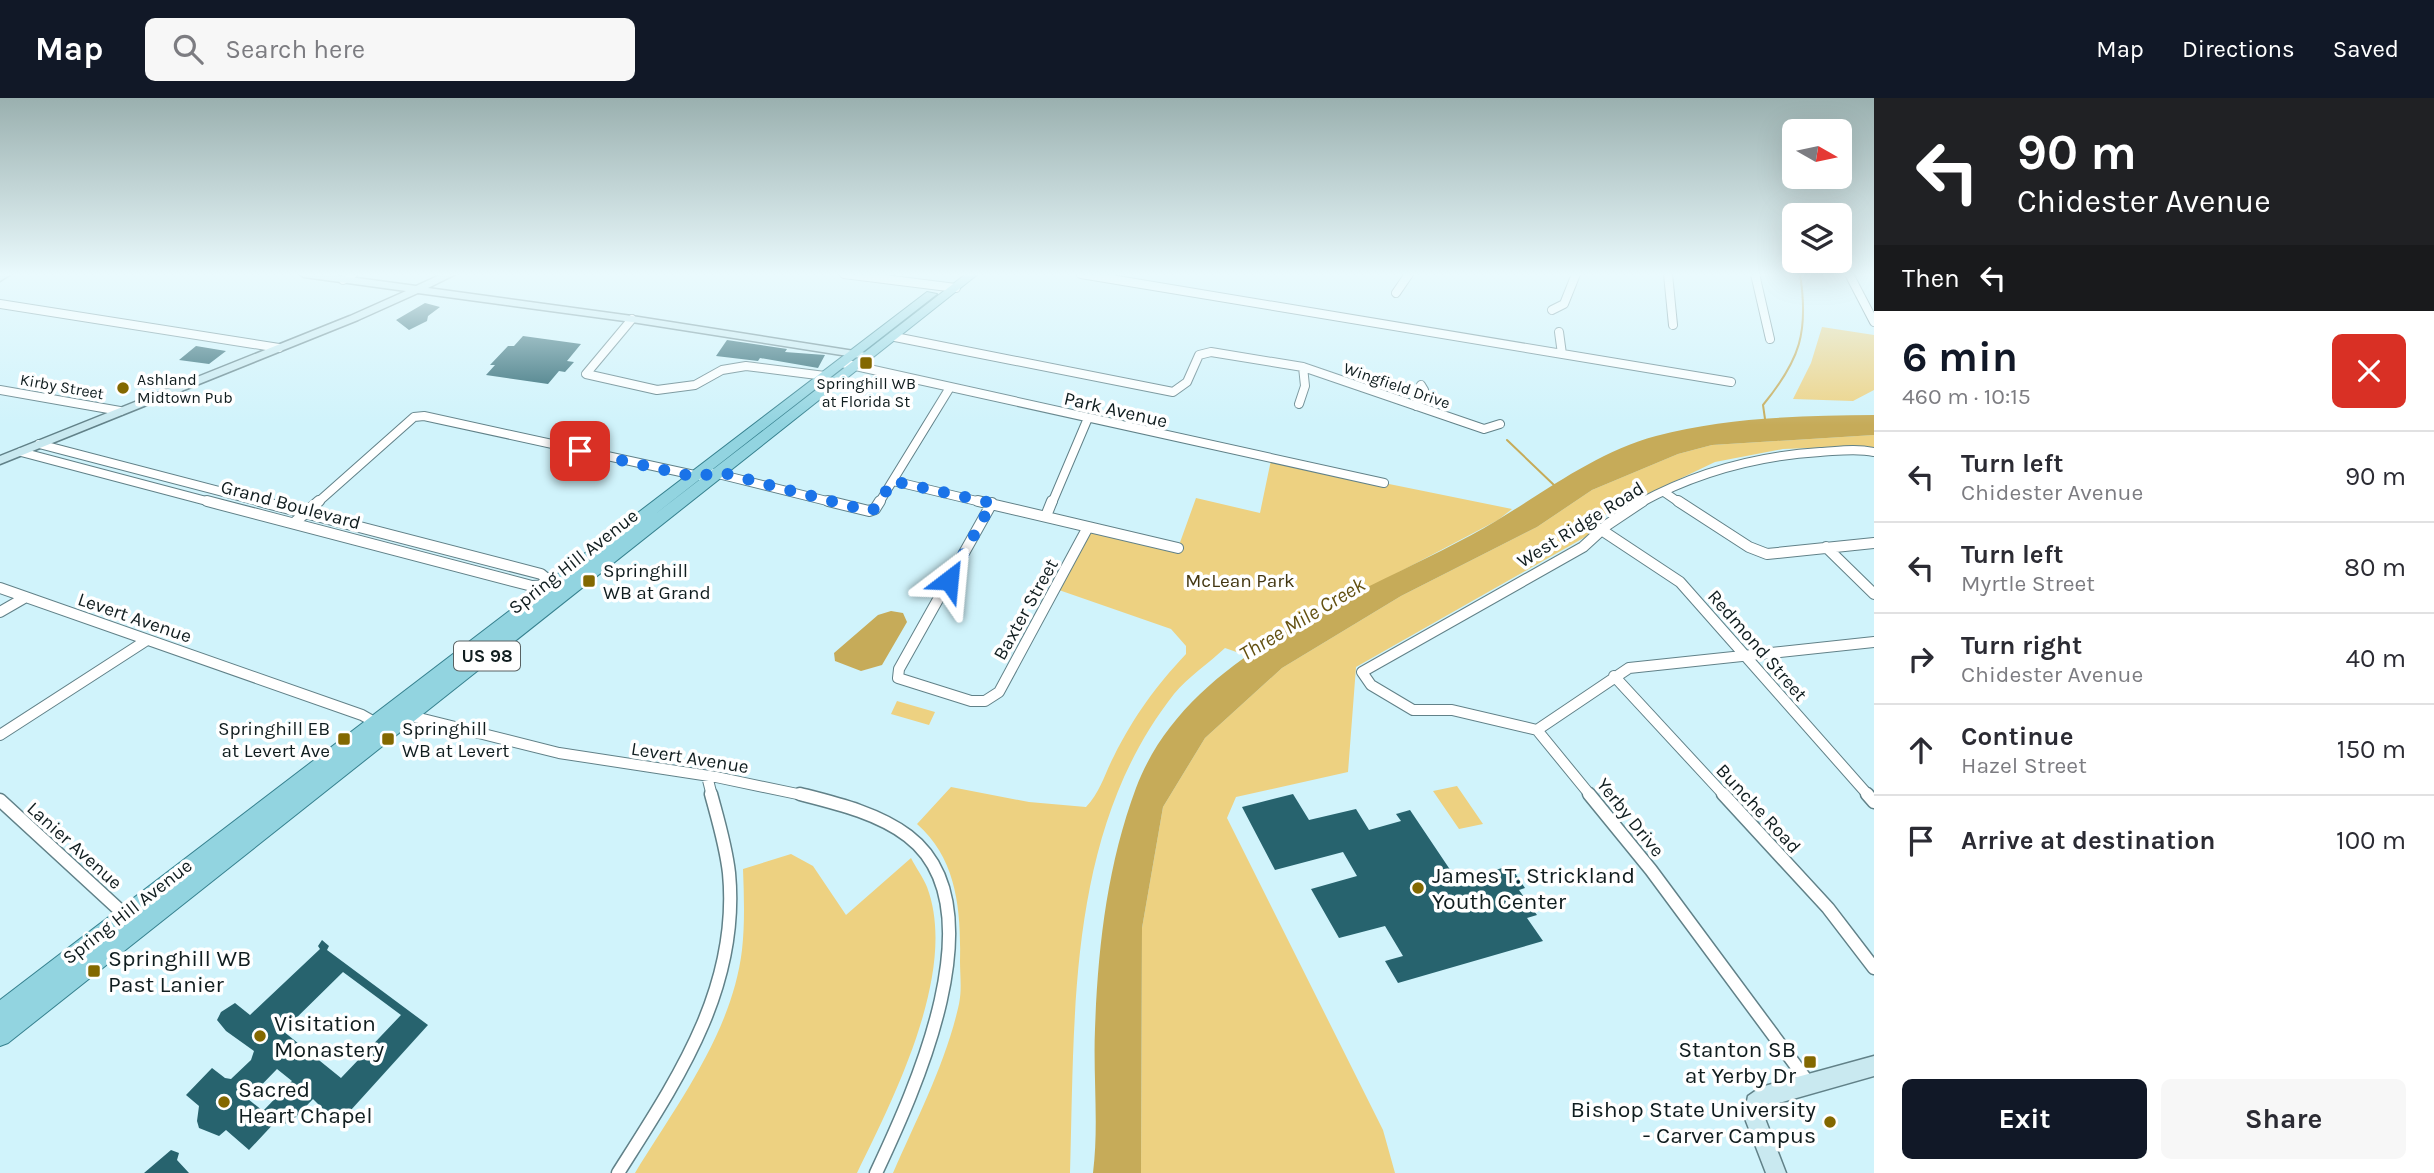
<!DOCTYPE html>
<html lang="en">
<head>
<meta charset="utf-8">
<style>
	:root { --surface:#fff; --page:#f7f7f7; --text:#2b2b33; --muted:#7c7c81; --line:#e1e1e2; --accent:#111827 }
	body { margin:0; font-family:Karla,sans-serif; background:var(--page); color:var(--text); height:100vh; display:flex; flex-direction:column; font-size:26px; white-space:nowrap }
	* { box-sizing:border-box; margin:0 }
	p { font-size:23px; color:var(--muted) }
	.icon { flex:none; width:38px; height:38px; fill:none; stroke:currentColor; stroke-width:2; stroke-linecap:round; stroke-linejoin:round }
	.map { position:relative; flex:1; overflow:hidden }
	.drawer { display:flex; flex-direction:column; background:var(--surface); width:560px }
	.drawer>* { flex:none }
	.guide { background:#202124; color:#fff; overflow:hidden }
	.needle { width:46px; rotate:99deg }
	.controls { position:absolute; left:1782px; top:21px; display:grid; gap:14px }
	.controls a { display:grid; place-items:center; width:70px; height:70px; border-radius:10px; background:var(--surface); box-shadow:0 7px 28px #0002; font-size:35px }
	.pin { position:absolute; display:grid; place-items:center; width:60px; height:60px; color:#fff; margin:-30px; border-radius:14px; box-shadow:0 4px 10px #0006 }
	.me { position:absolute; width:77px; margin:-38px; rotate:29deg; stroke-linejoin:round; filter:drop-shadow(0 0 5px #0008) }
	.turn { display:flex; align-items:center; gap:24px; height:147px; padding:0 28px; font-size:32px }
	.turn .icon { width:91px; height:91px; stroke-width:2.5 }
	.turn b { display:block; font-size:49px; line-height:60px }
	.then { display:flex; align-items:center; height:66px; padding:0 28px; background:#0003; gap:14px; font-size:26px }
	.round { display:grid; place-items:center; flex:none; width:74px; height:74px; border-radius:10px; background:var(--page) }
	.head { display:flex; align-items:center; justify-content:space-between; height:119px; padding:0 28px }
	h1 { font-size:42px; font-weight:700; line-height:52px; color:var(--accent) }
	.primary-button { display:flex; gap:14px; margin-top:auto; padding:14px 28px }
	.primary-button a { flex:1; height:80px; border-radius:10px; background:var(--accent); color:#fff; font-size:28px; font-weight:700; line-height:80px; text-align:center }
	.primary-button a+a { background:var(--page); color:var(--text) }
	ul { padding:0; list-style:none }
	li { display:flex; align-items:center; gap:21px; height:91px; padding:0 28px; border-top:2px solid var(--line) }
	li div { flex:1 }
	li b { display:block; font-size:26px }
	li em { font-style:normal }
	header { display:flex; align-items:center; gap:42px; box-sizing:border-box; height:98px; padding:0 35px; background:var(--accent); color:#fff }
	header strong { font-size:33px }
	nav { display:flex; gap:38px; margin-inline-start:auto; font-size:24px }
	.search { width:490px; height:63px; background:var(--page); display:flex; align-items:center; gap:18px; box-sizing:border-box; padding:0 24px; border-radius:10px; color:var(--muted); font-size:26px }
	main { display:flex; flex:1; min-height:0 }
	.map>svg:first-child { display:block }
	.green { fill:#edd181 }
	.water { fill:#c6ab59 }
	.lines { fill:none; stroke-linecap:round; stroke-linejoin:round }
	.stream { stroke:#c6ab59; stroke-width:2 }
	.building { fill:#27636e; fill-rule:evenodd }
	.street-far2-casing { stroke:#618188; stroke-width:10 }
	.street-far1-casing { stroke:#618188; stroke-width:12 }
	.street-casing { stroke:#618188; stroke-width:15 }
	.secondary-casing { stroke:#618188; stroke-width:3 }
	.primary-casing { stroke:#36818f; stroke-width:2 }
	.street-far2 { stroke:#fff; stroke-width:8 }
	.street-far1 { stroke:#fff; stroke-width:10 }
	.street { stroke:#fff; stroke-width:12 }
	.secondary { fill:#c9e9f0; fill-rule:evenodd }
	.primary { fill:#92d4e0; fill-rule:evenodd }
	.route { stroke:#1a73e8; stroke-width:12; stroke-dasharray:0 21.6 }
	.poi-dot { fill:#836800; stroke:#fff; stroke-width:2.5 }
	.labels { text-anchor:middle; stroke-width:7; stroke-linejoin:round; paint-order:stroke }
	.far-poi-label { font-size:16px; fill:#101d1f; stroke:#fff; text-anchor:start }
	.far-street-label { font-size:16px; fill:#101d1f; stroke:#fff }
	.shield { fill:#fff; stroke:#586162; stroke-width:2 }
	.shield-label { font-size:18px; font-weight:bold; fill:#101d1f }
	.street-label { font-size:19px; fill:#101d1f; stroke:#fff }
	.poi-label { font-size:19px; fill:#101d1f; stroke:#fff; text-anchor:start }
	.park-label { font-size:19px; fill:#433713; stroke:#fff }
	.water-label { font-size:21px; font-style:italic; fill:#635010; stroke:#fff }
	.near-poi-label { font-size:23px; fill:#101d1f; stroke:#fff; text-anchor:start }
</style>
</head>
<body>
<header>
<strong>Map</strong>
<div class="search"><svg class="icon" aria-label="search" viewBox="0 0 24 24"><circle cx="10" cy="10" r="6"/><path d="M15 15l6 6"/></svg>Search here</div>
<nav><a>Map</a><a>Directions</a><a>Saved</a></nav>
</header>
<main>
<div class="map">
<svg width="1874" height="1075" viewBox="0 0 1874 1075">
	<rect width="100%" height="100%" fill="#d0f3fb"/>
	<path class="green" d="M1822 229 1874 237V292L1853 303 1793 301 1811 265Z
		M1874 337V351L1867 348 1783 351 1715 364 1600 419 1590 427 1593 434 1587 438 1356 569 1348 674 1236 699 1227 720 1383 1032 1395 1075H1141L1142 830 1163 709 1205 640 1282 570 1401 498 1537 429 1592 392 1678 356 1712 347Z
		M1271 362 1512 411 1498 422 1295 529 1248 558 1225 550C1209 565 1188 579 1174 596 1067 732 1075 912 1070 1075H893C917 1020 946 965 959 906 962 892 960 877 960 863 961 812 957 761 917 726L951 689 1029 704 1086 709C1101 693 1104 677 1114 658 1134 618 1156 588 1186 556V548L1171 531 1056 491 1088 429 1178 450 1196 400 1260 415Z
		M897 603 935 614 929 627 891 616Z
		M1457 688 1483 726 1459 731 1433 693Z
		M791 756 813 768 846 817 911 760C916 770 923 779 927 789 959 873 893 1001 857 1075H635C677 1006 732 935 742 852 745 825 744 798 743 771Z"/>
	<path class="water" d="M1874 317V337L1712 347 1678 356 1592 392 1537 429 1401 498 1282 570 1205 640 1163 709 1142 830 1141 1075H1093C1099 1027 1093 979 1095 931 1098 849 1107 768 1136 690 1190 547 1375 495 1496 423 1547 392 1597 354 1656 338 1727 319 1801 318 1874 317Z
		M891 513 903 515 907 524 882 567 861 573 835 563 834 555 878 517Z"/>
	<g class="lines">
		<path class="stream" d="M1765 321 1763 307C1800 262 1809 234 1800 176
			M1507 342 1555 388"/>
	</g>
	<path class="building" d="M425 205 440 209 428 218 427 223 409 232 396 222Z
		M523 238 581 246 567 263 574 264 565 274 559 273 548 286 486 277 495 267H490L508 248H514Z
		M727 242 787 251 785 254 825 257 818 270 760 260 758 263 716 258Z
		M196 248 226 253 209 266 179 262Z
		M1293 696 1309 722 1356 711 1369 732 1401 723 1396 716 1410 712 1457 782 1510 768 1525 790 1519 792 1537 817 1527 820 1543 843 1398 885 1385 863 1403 858 1385 828 1339 840 1311 791 1357 778 1343 754 1275 772 1242 709Z
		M322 842 329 848 327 852 428 927 341 1023H335L313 1001 291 1024 284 1026 278 1021 249 1052 226 1032 219 1038 199 1030 197 1023 199 1008 186 997 212 970 225 980 231 981 251 962 254 953 226 933 217 922 221 914 235 905 250 917 320 851 318 848ZM343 874 401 917 341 980 283 933ZM277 971 292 983 263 1013 248 1001Z
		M171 1052 179 1055 177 1062 189 1075H144Z"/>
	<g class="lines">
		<defs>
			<path id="street-far2" d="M844 176 956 190
				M1081 176 1731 284
				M1668 176 1673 227
				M1755 176 1770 241
				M1849 176 1874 224
				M343 182 353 176
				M1396 195 1409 176
				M0 206 279 250
				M1552 212 1564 206 1576 176
				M632 221 586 276 657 292 695 287 722 272 746 268 825 278
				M1559 234 1562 256
				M895 239 1173 294 1187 284 1199 257 1211 254 1303 269 1484 331 1500 326
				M842 265 1384 385
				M0 292 120 313
				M1299 306 1305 288 1303 269
				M1416 308 1424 292 1421 287
				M39 346 265 405
				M21 354 214 405
				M714 375 835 405
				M893 383 985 405
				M1664 394 1680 405
				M317 405 414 319 424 318 699 378
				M879 405 949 291
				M1052 405 1088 320
				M1640 405C1697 374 1756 358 1820 354 1838 353 1856 350 1874 354"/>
			<path id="street-far1" d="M207 403 532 488 553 487
				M259 403 541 476 558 490
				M828 403 869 413 875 411 880 403
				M978 403 1178 450
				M1678 403 1749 449 1767 456 1874 445
				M992 405 899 571 898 580 971 603H985L999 594 1088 429
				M1046 418 1052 403
				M294 425 319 403
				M1600 431 1680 484 1869 698
				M1826 449 1874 496
				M0 490 362 617 376 625
				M0 514 26 499
				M1614 578 1725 698
				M411 618 559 655 716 679 807 698
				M1537 632 1629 570 1874 544
				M0 637 147 542
				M707 678 712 698
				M1591 698 1537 632 1452 612H1413L1371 587 1362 574 1583 449 1607 427 1643 403"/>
			<path id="street" d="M800 696C835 705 878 715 908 738 1000 808 914 994 876 1075
				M1589 696 1651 772 1808 984
				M1723 696 1828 810 1874 870
				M1867 696 1874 704
				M0 702 125 817
				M618 1075C677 982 740 890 729 775 726 748 718 722 711 696"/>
			<path id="secondary" d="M0 176H11L0 183Z
				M299 176H327L416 188 442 176H456L428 190 632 218 867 255 872 258 867 261 632 224 418 195 358 222 0 366V358L350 218 406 193 304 179Z
				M1874 958V978L1765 1009 1764 1018 1786 1075H1766L1744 1018 1748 998 1761 989Z"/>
			<path id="primary" d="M966 176H978L8 945 0 948V902L927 194 937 196 654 417Z"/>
		</defs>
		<use href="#street-far2" class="street-far2-casing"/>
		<use href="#street-far1" class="street-far1-casing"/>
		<use href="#street" class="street-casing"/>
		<use href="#secondary" class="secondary-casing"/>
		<use href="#primary" class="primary-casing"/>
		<use href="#street-far2" class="street-far2"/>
		<use href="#street-far1" class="street-far1"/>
		<use href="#street" class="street"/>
		<use href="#secondary" class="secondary"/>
		<use href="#primary" class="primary"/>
	</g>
	<linearGradient id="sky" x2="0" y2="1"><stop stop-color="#9ab0af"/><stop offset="0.54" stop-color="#eafafd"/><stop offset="1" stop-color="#eafafd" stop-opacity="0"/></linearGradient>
	<rect width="1874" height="327" fill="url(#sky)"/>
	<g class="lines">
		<path class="route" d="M580 353 695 379 720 374 869 413 874 411 893 383 992 405 949 482"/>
	</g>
	<g class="poi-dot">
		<rect x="859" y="258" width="14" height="14" rx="3.5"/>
		<circle cx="123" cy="290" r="7"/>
		<rect x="582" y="476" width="14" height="14" rx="3.5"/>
		<rect x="337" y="634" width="14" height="14" rx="3.5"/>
		<rect x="381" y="634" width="14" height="14" rx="3.5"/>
		<circle cx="1418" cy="790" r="7"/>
		<rect x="87" y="866" width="14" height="14" rx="3.5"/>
		<circle cx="260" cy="938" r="7"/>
		<rect x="1803" y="957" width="14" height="14" rx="3.5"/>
		<circle cx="224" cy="1004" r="7"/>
		<circle cx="1830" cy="1024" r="7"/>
	</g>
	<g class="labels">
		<g class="far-poi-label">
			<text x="137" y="287">Ashland<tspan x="137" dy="18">Midtown Pub</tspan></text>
			<text x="866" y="291" text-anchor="middle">Springhill WB<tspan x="866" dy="18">at Florida St</tspan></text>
		</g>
		<g class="far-street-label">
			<text transform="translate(1397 287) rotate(19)" y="6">Wingfield Drive</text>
			<text transform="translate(62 288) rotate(10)" y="6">Kirby Street</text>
		</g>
		<rect class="shield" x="454" y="543.5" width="66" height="29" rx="5"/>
		<g class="shield-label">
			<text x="487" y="564">US 98</text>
		</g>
		<g class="street-label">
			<text transform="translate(1116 311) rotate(13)" y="7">Park Avenue</text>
			<text transform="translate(291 406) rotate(15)" y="7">Grand Boulevard</text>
			<text transform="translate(1580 426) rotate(-32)" y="7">West Ridge Road</text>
			<text transform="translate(573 463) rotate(-38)" y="7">Spring Hill Avenue</text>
			<text transform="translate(1025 511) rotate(-61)" y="7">Baxter Street</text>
			<text transform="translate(135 519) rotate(19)" y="7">Levert Avenue</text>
			<text transform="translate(1758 547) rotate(49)" y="7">Redmond Street</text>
			<text transform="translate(690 659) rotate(9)" y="7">Levert Avenue</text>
			<text transform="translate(1759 710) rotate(47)" y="7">Bunche Road</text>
			<text transform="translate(1631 719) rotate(51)" y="7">Yerby Drive</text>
			<text transform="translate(75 747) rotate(42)" y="7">Lanier Avenue</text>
			<text transform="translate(127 813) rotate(-38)" y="7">Spring Hill Avenue</text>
		</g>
		<g class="poi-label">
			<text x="603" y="479">Springhill<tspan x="603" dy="22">WB at Grand</tspan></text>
			<text x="330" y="637" text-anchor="end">Springhill EB<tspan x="330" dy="22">at Levert Ave</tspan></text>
			<text x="402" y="637">Springhill<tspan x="402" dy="22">WB at Levert</tspan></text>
		</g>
		<g class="park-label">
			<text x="1240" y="489">McLean Park</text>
		</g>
		<g class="water-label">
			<text transform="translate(1302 521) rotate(-31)" y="7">Three Mile Creek</text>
		</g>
		<g class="near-poi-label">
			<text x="1432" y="785">James T. Strickland<tspan x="1432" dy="26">Youth Center</tspan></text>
			<text x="108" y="868">Springhill WB<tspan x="108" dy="26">Past Lanier</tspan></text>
			<text x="274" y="933">Visitation<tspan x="274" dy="26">Monastery</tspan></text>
			<text x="1796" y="959" text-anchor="end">Stanton SB<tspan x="1796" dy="26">at Yerby Dr</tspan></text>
			<text x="238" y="999">Sacred<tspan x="238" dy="26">Heart Chapel</tspan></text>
			<text x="1816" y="1019" text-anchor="end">Bishop State University<tspan x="1816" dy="26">- Carver Campus</tspan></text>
		</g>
	</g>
</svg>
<div class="controls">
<a><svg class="needle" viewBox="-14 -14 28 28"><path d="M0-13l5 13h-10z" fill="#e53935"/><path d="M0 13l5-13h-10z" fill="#7c7c81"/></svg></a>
<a><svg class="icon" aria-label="layers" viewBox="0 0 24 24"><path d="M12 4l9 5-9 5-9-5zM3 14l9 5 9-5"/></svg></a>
</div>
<div class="pin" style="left:580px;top:353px;background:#d93025"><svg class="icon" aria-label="arrive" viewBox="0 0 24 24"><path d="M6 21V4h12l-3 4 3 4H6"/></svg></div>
<svg class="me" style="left:949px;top:482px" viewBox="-20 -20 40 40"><path d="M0-17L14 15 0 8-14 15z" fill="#1a73e8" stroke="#fff" stroke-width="4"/></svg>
</div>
<section class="drawer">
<div class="guide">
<div class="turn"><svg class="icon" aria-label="left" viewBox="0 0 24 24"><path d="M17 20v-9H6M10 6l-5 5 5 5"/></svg><div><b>90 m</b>Chidester Avenue</div></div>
<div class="then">Then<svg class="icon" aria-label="left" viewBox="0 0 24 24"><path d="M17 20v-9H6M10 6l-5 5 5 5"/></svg></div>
</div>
<div class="head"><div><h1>6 min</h1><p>460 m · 10:15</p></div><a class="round" style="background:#d93025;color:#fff"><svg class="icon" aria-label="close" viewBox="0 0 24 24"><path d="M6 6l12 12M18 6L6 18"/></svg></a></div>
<ul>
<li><svg class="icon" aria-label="left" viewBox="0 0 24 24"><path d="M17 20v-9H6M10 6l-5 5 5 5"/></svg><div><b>Turn left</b><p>Chidester Avenue</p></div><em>90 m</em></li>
<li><svg class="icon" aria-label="left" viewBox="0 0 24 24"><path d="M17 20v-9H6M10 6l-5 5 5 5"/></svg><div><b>Turn left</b><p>Myrtle Street</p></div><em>80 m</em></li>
<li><svg class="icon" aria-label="right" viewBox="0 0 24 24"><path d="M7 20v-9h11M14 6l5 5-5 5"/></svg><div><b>Turn right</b><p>Chidester Avenue</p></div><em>40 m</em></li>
<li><svg class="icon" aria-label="ahead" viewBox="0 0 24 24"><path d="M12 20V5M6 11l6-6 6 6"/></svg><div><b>Continue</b><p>Hazel Street</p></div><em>150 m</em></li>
<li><svg class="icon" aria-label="arrive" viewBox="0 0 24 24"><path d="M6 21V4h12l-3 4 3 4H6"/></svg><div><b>Arrive at destination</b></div><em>100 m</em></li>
</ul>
<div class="primary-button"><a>Exit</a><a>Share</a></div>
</section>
</main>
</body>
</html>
